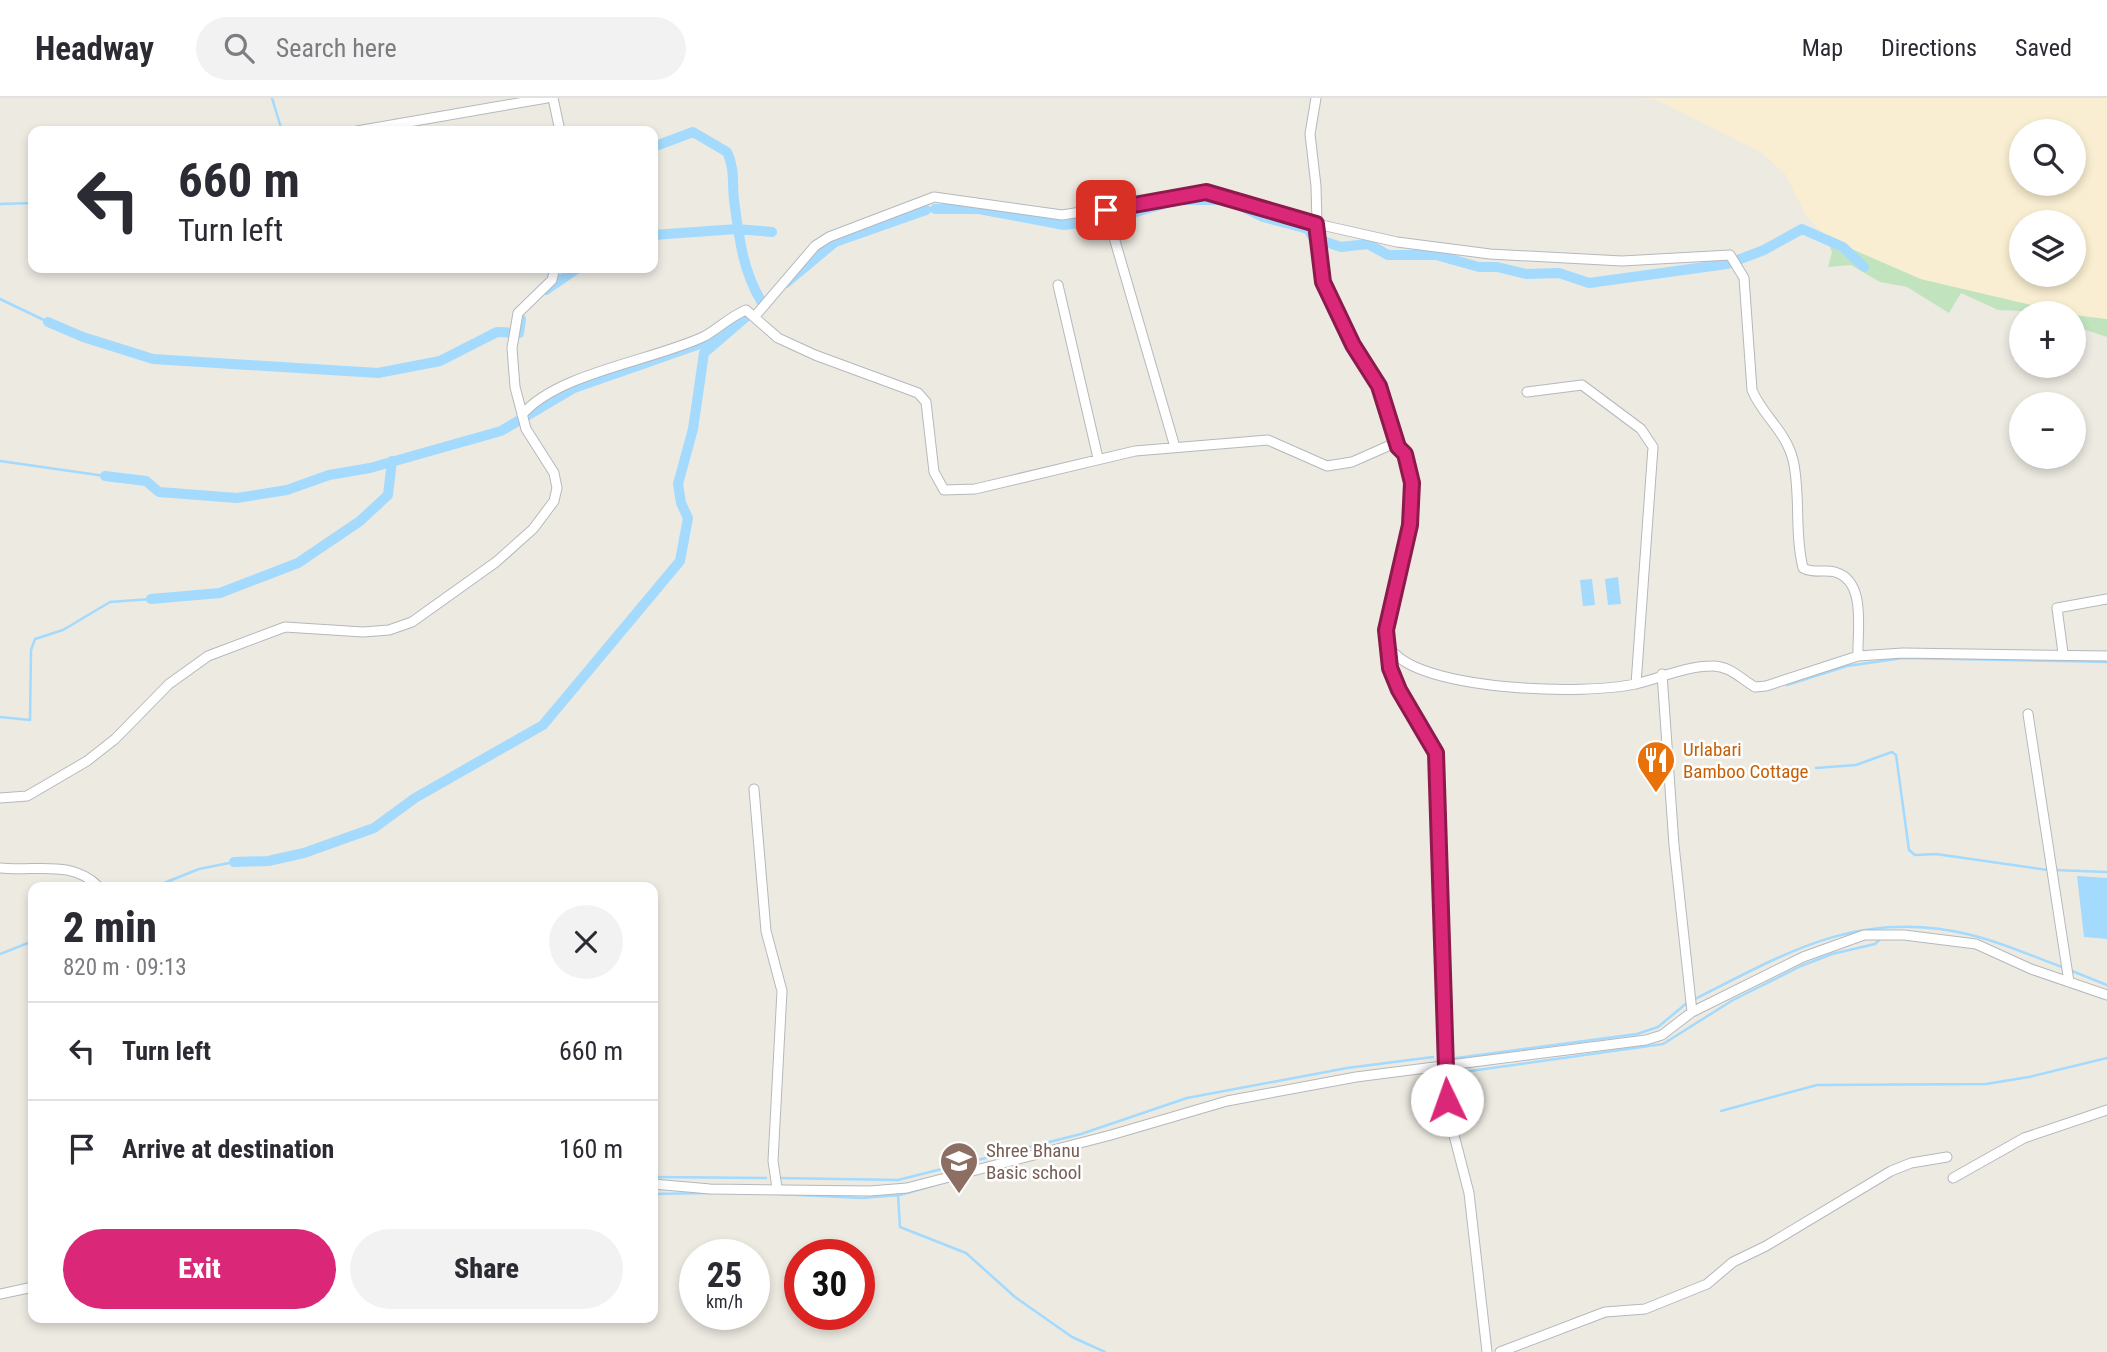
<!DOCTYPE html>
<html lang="en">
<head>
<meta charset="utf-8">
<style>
	:root { --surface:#fff; --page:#f2f2f3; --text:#2b2b33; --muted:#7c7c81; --line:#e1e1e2; --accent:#db2777 }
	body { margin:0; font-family:"Roboto Condensed",sans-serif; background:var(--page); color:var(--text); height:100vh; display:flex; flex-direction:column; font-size:26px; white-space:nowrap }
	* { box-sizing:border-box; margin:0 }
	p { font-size:23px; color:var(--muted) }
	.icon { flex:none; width:38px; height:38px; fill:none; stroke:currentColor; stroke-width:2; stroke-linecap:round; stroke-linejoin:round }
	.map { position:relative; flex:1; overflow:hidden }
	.details { position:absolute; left:28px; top:784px; width:630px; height:441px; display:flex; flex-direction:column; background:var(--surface); border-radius:14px; box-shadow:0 4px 10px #0003 }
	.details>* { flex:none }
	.banner { position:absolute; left:28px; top:28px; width:630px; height:147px; border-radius:14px; box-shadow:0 4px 10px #0003; background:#fff; color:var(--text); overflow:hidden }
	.controls { position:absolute; left:2009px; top:21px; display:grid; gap:14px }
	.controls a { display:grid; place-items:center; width:77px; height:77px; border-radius:50%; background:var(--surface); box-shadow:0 4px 10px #0003; font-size:35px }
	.speed { position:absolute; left:679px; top:1141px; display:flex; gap:14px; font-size:35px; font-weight:700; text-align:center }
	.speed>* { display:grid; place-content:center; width:91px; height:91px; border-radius:50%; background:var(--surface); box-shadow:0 4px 10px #0003; line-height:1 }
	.speed small { font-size:18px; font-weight:400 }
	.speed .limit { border:10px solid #d22; background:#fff; color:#111 }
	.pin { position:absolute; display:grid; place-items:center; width:60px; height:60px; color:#fff; margin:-30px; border-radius:14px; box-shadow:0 4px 10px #0006 }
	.me { position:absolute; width:77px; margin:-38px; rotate:357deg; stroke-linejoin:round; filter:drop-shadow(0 0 5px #0008) }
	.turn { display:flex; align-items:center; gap:24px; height:147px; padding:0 35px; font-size:32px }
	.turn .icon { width:91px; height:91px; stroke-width:2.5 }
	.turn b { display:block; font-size:49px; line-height:60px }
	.round { display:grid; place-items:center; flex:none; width:74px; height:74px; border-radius:37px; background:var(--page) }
	.overview { display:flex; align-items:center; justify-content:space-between; height:119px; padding:0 35px }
	h1 { font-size:42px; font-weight:800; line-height:52px }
	.button { display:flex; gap:14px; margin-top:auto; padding:14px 35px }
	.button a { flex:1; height:80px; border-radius:42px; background:var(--accent); color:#fff; font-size:28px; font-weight:800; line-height:80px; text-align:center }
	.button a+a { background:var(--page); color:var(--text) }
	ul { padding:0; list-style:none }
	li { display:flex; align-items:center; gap:21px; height:98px; padding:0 35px; border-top:2px solid var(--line) }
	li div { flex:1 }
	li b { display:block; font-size:26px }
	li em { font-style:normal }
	header { display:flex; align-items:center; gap:42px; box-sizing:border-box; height:98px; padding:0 35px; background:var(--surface); border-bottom:2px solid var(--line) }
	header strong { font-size:33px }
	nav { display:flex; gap:38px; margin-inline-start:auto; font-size:24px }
	.search { width:490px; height:63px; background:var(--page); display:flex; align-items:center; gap:18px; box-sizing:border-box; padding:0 24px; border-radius:38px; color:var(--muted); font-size:26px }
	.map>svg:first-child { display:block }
	.green { fill:#c1e4bf }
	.sand { fill:#f9eed1; fill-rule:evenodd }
	.water { fill:#a3dafd }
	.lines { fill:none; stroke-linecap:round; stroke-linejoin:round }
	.stream { stroke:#a3dafd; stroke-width:2.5 }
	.canal { stroke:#a3dafd; stroke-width:10 }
	.street-casing { stroke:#b5b8bc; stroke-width:11 }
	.street { stroke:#fff; stroke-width:9 }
	.route-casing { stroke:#8e194d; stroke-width:18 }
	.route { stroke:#db2777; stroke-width:12 }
	.labels { text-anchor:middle; stroke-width:5; stroke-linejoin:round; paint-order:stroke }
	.food-label { font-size:19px; fill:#c56008; stroke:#fff; text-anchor:start }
	.education-label { font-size:19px; fill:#785e54; stroke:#fff; text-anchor:start }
</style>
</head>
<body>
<header>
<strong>Headway</strong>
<div class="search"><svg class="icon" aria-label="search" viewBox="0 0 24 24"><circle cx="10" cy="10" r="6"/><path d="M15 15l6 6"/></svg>Search here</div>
<nav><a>Map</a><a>Directions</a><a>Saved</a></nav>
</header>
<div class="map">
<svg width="2107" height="1254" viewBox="0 0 2107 1254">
	<rect width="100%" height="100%" fill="#edeae2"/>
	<path class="green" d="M1826 140 1921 181 2066 215 1998 212 1961 195 1949 215 1907 189 1880 184 1851 167 1828 169 1832 154Z
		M2074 217 2107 221V239L2074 228Z"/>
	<path class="sand" d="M1640 0H2107V221L2066 215 1921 181 1826 139 1805 116 1786 77 1762 55 1657 2ZM2021 33H2074V86H2021ZM2021 124H2074V177H2021Z"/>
	<path class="water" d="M1618 479 1621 506 1608 507 1605 481Z
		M1592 481 1595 507 1583 508 1580 482Z
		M2077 778 2107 780V841L2084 839Z"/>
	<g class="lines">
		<path class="stream" d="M272 0 282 33
			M0 106 33 105
			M0 201 48 224
			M0 363 105 378
			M1787 587 1847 568 1903 560 2107 564
			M0 619 30 622 31 552 35 541 63 532 110 504 151 501
			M1816 670 1856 667 1892 654 1896 657 1909 752 1915 757 1936 756 2048 772
			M2054 772 2107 774
			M154 789 199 771 234 764
			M0 856 33 843
			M2072 873 2107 887
			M1695 901C1788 854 1858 811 1967 836 1999 843 2031 858 2062 869
			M1449 961 1637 936 1658 929 1688 904
			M1449 976 1663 946 1733 902 1801 868 1832 856 1875 846 1881 840
			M1721 1013 1817 987 1986 986 2029 979 2107 960
			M653 1079 766 1080
			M780 1080 898 1082 1081 1036 1187 1000 1347 970 1433 959
			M653 1096 711 1095
			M777 1096 862 1100 900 1097 953 1082
			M898 1097 900 1129 966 1155 1015 1199 1072 1239 1105 1254"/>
		<path class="canal" d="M653 49 693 34 727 54C735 70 732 85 734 102 739 138 742 171 761 203
			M1243 109 1263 119 1308 131 1314 141
			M935 111H979L1064 127 1102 122
			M1115 120 1178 102H1222
			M653 137 737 131 772 134
			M1326 144 1341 149 1368 146 1388 157H1436L1479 169H1497L1526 176 1559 175 1589 185 1727 166 1764 152 1802 131 1843 149 1864 169
			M786 185 835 144 926 112
			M546 192 578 170
			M48 224 83 239 153 261 378 275 440 263 497 234 519 235 521 221
			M105 378 146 383 159 394 237 400 287 392 329 377 370 370 501 333 574 290 717 240
			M151 501 220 495 298 465 360 423 388 397 392 363
			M234 764 268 763 304 755 374 730 415 700 543 627 680 463 688 420 681 405 678 386 693 331 704 255 746 219"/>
		<defs>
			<path id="street" d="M553 0 560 33
				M1316 0 1310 36 1316 88 1318 161 1323 184 1354 247 1379 288 1398 349C1435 392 1392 484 1386 532 1388 541 1388 550 1395 556 1432 593 1585 597 1635 586 1661 580 1685 568 1713 568 1730 568 1741 581 1755 589L1766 588 1858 558 1903 555 2107 558
				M357 33 547 0
				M1106 112 1175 349
				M1058 187 1098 360
				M756 217 815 148 829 139 934 99 1062 117 1206 94 1286 119 1397 144 1490 156 1622 163 1730 157 1744 180 1752 292C1762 317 1786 333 1793 362 1801 395 1794 434 1803 470 1813 476 1824 471 1835 474 1867 483 1857 533 1858 558
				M1527 294 1582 287 1641 331 1653 349 1636 586
				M522 317C556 275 656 262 705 238 719 230 731 218 746 212L778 240 815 257 918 295 926 304 934 374 944 392 975 391 1135 353 1268 342 1327 368 1352 364 1395 345 1398 349
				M1389 549 1390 570 1399 592 1436 655 1449 1018 1469 1095 1487 1254
				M2063 555 2057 510 2107 501
				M1662 576 1674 747 1692 914
				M2028 616 2069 884
				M754 691 766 833 782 893 773 1063 777 1090
				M0 700 27 698 87 663 115 641 169 586 208 558 285 529 363 534 389 532 412 524 496 464 533 431 554 403 557 390 554 375 526 331 515 289 512 250 518 215 552 182 555 170
				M0 770C35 774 72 761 99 789
				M1953 1080 2024 1040 2107 1012
				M653 1086 710 1091 870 1093 907 1090 1111 1037 1227 1003 1356 979 1646 942 1662 937 1692 914 1803 859 1864 837H1904L1976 846 2031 871 2107 897
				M0 1196 33 1189
				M1500 1254 1605 1214 1645 1211 1707 1186 1733 1164 1766 1148 1891 1073 1911 1065 1947 1059"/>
		</defs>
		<use href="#street" class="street-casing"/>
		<use href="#street" class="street"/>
	</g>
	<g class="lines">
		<defs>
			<path id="route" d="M1106 112 1206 94 1316 126 1323 184 1353 247 1379 288 1398 349 1405 356 1412 385 1410 427 1386 532 1390 570 1399 592 1436 655 1447 1002"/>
		</defs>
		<use href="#route" class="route-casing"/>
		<use href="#route" class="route"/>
	</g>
	<defs>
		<symbol id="restaurant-pin" viewBox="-11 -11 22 30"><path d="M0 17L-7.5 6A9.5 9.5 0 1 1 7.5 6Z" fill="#e8710a" stroke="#fff"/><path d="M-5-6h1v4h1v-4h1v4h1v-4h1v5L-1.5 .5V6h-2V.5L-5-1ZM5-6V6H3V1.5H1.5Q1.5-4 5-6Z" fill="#fff"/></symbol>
		<symbol id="school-pin" viewBox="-11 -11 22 30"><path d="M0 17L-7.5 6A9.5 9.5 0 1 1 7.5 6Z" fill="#8d6e63" stroke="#fff"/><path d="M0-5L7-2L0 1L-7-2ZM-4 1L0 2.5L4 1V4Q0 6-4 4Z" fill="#fff"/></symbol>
	</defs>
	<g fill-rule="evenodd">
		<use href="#restaurant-pin" x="1634" y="640" width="44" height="60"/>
		<use href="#school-pin" x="937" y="1041" width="44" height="60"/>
	</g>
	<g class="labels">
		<g class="food-label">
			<text x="1683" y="658">Urlabari<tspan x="1683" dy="22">Bamboo Cottage</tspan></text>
		</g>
		<g class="education-label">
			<text x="986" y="1059">Shree Bhanu<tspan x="986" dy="22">Basic school</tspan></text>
		</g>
	</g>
</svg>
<div class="controls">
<a><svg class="icon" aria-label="search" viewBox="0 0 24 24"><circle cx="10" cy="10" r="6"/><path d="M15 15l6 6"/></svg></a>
<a><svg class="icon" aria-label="layers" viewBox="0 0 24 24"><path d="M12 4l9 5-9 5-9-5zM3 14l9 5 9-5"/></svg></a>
<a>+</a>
<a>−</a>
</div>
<div class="speed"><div>25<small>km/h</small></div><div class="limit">30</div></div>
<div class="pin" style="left:1106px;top:112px;background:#d93025"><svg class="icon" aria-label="arrive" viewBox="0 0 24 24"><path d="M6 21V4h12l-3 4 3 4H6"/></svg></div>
<svg class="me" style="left:1447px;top:1002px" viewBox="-20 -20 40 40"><circle r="19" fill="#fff"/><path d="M0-13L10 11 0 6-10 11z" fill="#db2777"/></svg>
<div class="banner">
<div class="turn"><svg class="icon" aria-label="left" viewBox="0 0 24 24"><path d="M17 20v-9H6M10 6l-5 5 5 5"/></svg><div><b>660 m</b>Turn left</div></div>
</div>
<section class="details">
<div class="overview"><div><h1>2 min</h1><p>820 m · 09:13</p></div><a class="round"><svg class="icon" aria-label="close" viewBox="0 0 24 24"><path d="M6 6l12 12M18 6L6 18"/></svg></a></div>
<ul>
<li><svg class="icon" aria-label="left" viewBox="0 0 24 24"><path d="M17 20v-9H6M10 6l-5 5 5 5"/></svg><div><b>Turn left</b></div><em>660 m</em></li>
<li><svg class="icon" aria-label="arrive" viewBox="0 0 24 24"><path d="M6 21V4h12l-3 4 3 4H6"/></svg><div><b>Arrive at destination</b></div><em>160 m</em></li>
</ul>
<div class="button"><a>Exit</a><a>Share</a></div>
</section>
</div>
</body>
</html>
